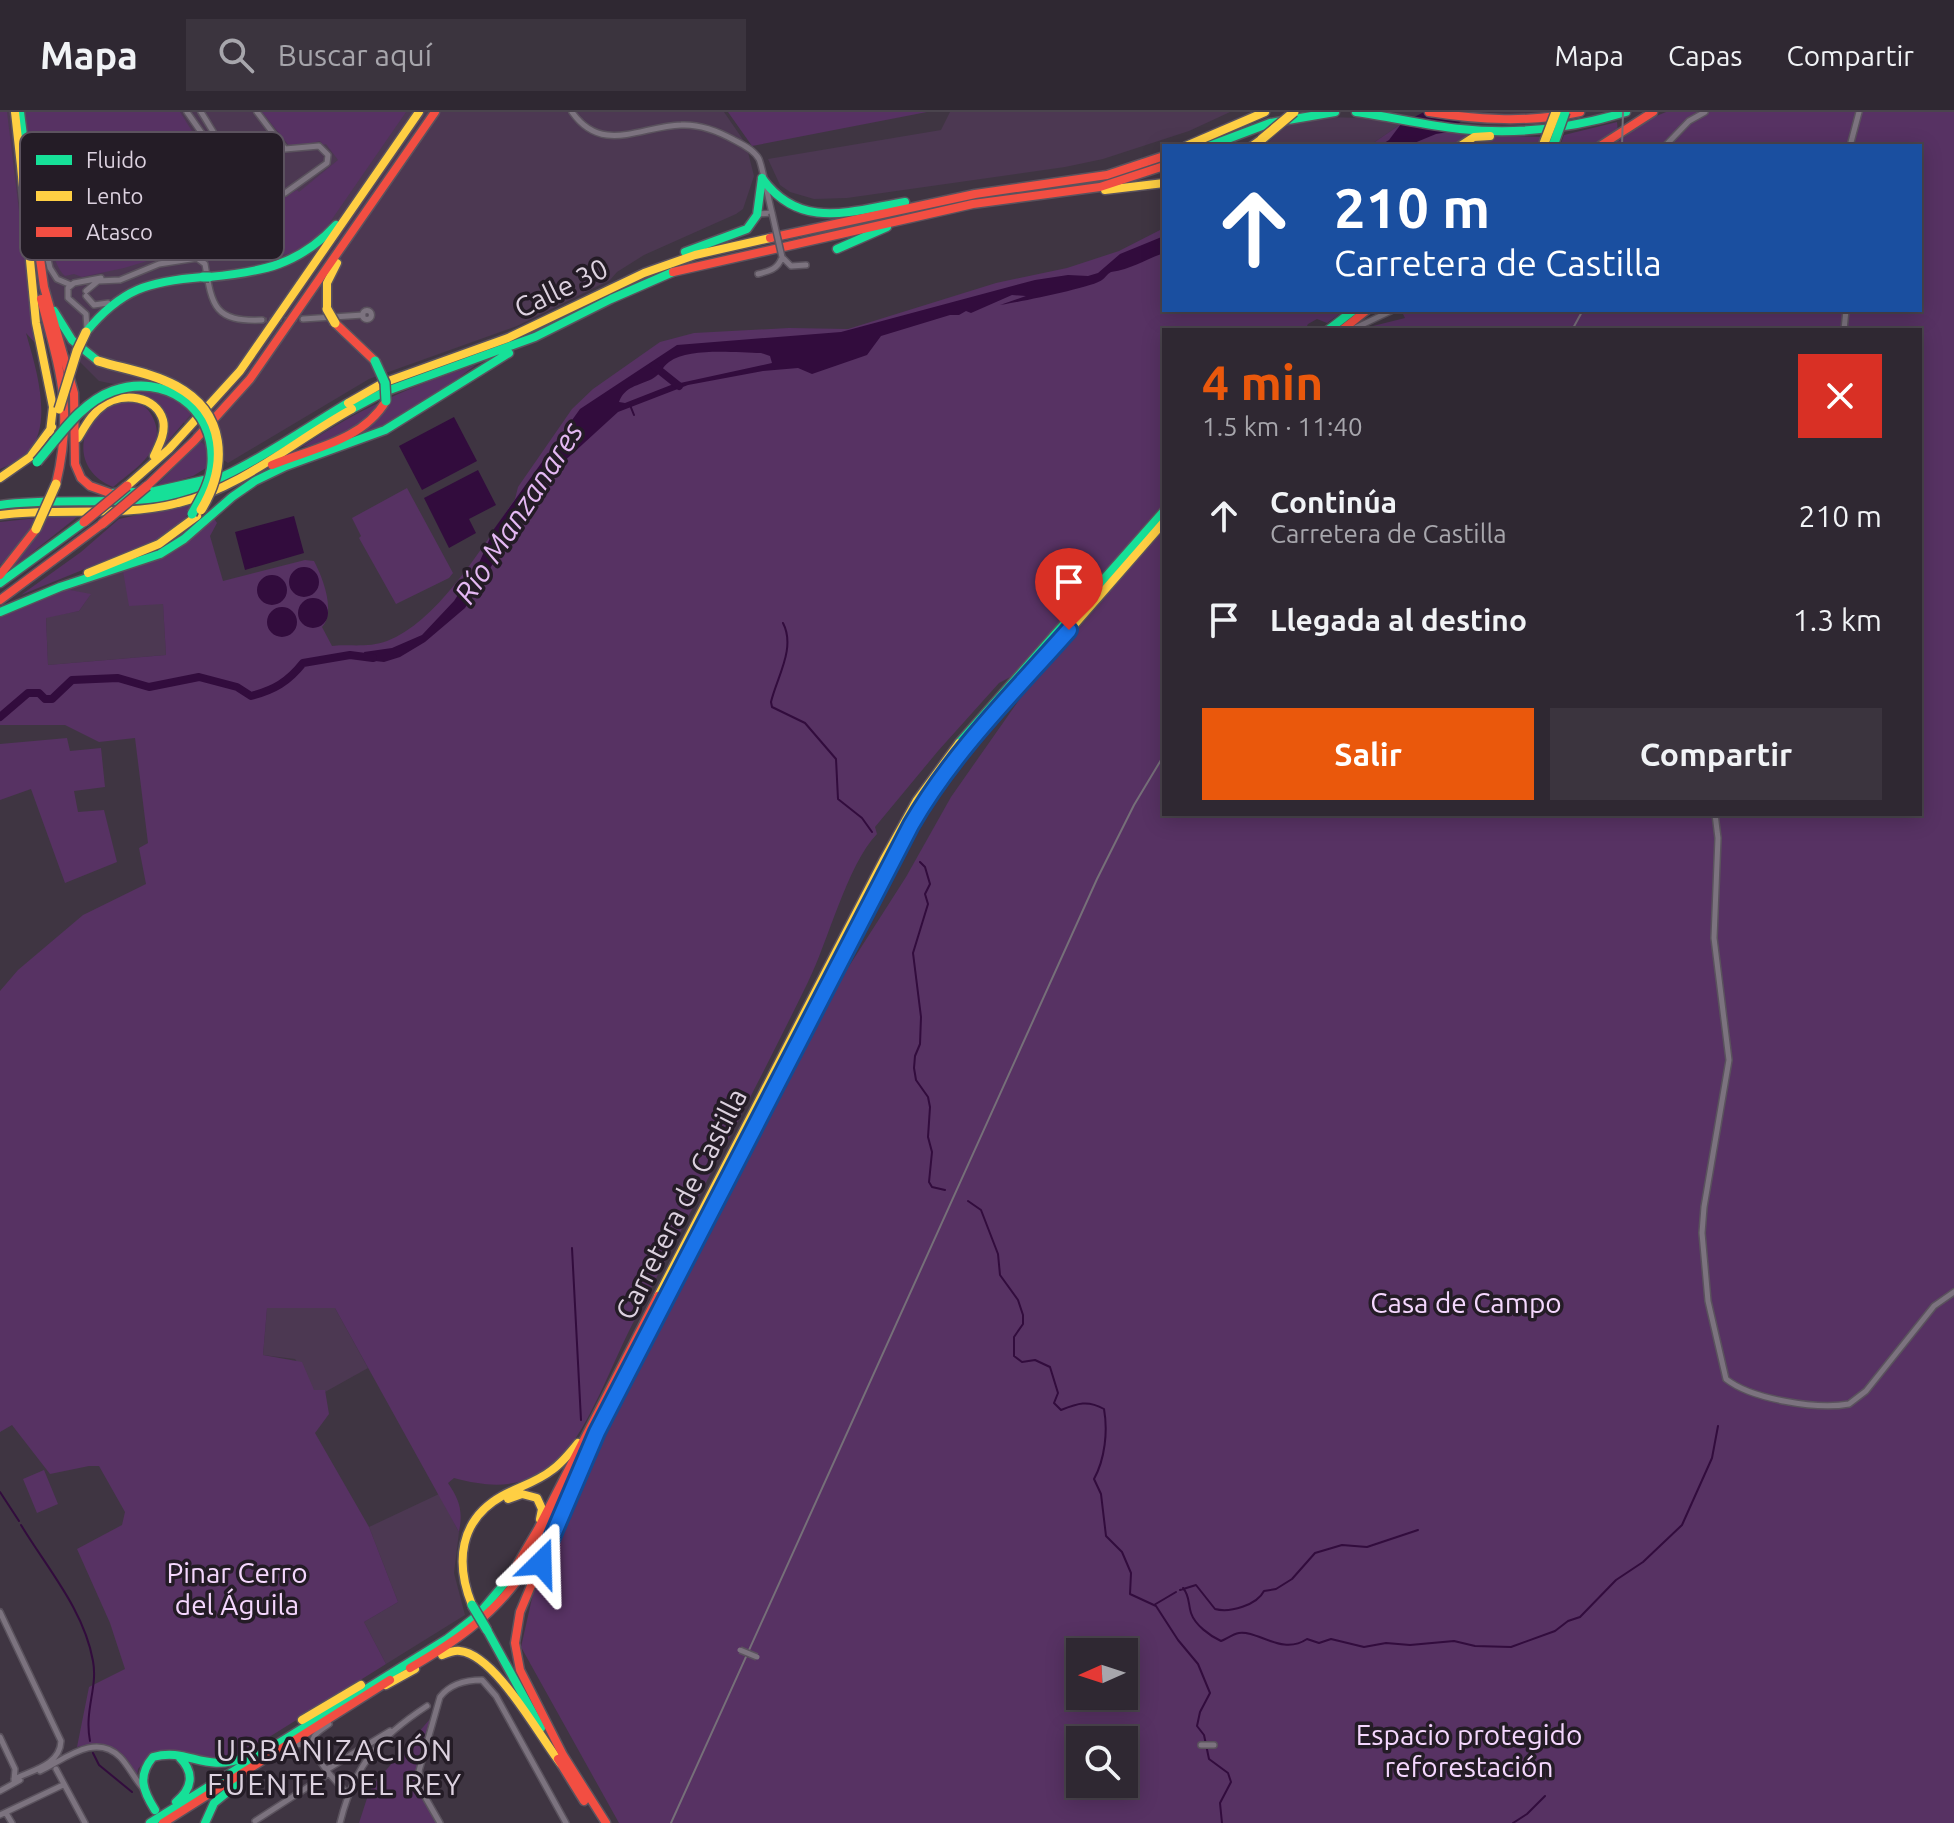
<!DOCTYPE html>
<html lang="es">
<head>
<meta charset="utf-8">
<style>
	:root { --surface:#2f2832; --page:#3b343e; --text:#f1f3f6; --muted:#a7a6ac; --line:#4a444d; --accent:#ea580c }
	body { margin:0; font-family:Ubuntu,sans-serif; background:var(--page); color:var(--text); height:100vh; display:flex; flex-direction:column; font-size:30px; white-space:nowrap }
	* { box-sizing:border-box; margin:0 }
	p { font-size:26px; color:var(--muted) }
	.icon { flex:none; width:44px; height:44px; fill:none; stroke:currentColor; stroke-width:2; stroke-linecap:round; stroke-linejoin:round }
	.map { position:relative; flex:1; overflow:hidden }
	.panel { position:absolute; left:1162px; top:216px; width:760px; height:488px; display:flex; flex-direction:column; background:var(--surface); border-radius:0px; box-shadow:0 4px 20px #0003,0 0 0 2px var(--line) }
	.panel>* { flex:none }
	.guide { position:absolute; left:1162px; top:32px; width:760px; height:168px; border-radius:0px; box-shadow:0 4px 20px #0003,0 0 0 2px var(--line); background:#1a4fa0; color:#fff; overflow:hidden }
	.needle { width:52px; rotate:267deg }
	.tools { position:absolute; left:1066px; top:1526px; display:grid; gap:16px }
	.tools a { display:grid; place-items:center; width:72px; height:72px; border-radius:0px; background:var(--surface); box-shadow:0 4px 20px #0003,0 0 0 2px var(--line); font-size:40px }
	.pin { position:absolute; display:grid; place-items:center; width:68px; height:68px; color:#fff; margin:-82px -34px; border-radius:50% 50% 50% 0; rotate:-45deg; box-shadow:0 0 8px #0007 }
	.pin .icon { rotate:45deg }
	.me { position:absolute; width:88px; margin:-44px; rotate:22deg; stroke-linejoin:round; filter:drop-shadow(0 0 6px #0008) }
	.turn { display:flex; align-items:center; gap:28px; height:168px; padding:0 40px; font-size:36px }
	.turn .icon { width:104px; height:104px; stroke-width:2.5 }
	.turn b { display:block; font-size:56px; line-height:68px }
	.round { display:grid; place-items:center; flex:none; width:84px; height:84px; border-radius:0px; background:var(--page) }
	.headline { display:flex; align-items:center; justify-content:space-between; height:136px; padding:0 40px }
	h1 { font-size:48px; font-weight:700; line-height:60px; color:var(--accent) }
	.action { display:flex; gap:16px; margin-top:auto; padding:16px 40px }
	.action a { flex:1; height:92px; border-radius:0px; background:var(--accent); color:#fff; font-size:32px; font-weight:700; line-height:92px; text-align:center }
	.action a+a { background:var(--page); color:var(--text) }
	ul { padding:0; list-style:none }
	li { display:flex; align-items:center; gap:24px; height:104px; padding:0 40px }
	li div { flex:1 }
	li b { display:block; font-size:30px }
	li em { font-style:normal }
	header { display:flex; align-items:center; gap:48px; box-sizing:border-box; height:112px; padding:0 40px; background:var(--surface); border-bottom:2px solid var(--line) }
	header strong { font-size:38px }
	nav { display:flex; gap:44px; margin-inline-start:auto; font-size:28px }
	.search { width:560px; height:72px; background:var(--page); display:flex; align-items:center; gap:20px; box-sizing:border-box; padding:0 28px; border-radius:0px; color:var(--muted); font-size:30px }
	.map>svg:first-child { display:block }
	.built { fill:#4c3852 }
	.green { fill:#573263; fill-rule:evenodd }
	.water { fill:#320c3d; fill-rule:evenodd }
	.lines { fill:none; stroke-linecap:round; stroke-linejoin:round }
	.stream { stroke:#320c3d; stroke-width:2 }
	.river { stroke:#320c3d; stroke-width:8 }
	.street-tunnel { stroke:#574c5a; stroke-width:5; stroke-dasharray:5 2.5; stroke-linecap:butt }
	.street-casing { stroke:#5a525d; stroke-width:8 }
	.fast-casing { stroke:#5a525d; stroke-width:11 }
	.slow-casing { stroke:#5a525d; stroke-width:11 }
	.jam-casing { stroke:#5a525d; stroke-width:11 }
	.street { stroke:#7c737f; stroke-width:5 }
	.fast { stroke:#16e098; stroke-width:8 }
	.slow { stroke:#ffcf43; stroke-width:8 }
	.jam { stroke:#f24e42; stroke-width:8 }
	.rail { stroke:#766f79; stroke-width:2 }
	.street-bridge-casing { stroke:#5a525d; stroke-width:8; stroke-linecap:butt }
	.fast-bridge-casing { stroke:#5a525d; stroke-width:12; stroke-linecap:butt }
	.slow-bridge-casing { stroke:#5a525d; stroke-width:12; stroke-linecap:butt }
	.jam-bridge-casing { stroke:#5a525d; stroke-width:12; stroke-linecap:butt }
	.street-bridge { stroke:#7c737f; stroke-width:5 }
	.fast-bridge { stroke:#16e098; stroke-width:9 }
	.slow-bridge { stroke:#ffcf43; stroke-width:9 }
	.jam-bridge { stroke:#f24e42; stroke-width:9 }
	.route-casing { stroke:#114b97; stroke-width:20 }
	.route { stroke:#1a73e8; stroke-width:14 }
	.labels { text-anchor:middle; stroke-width:7; stroke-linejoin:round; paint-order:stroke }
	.street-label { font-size:28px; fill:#dcd1df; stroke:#241c26 }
	.park-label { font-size:28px; fill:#f5d7fe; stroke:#241c26 }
	.water-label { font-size:30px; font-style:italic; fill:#e4b8f3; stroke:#241c26 }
	.neighbourhood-label { font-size:30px; letter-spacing:2px; fill:#dcd1df; stroke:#241c26 }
	.key { fill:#241c26; stroke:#5b525e; stroke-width:2 }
	.key-label { font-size:22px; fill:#dcd1df }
</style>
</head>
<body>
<header>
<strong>Mapa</strong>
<div class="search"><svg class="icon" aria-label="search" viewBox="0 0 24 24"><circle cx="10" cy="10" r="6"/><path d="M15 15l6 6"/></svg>Buscar aquí</div>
<nav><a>Mapa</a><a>Capas</a><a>Compartir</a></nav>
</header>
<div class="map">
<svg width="1954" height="1711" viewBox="0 0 1954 1711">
	<rect width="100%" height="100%" fill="#3f3542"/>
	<path class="built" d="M0 0H724L746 32 754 64 743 97 736 102 644 143 617 160 610 168 517 214 369 267 228 351 207 337 162 286 138 277 99 269 67 237 24 215Z
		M950 0H1230L1189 19 1103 47 1065 55 847 86 814 87 790 80 780 73 768 47 941 18Z
		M1327 5 1360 6 1401 12 1369 34H1264L1286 14 1302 7Z
		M123 459 163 491 166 543 48 553 46 505 79 499 90 483 65 477Z
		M267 1196H335L368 1256 325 1280 314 1279 295 1247 263 1243Z
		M439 1382 459 1420 454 1461 465 1503 386 1552 364 1510 398 1490 369 1415Z"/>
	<path class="green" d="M0 0H7L35 231 26 221C35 253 55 313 27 341 19 349 9 353 0 357Z
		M25 0H180L197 27 227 66C256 70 258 101 297 78L299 80 338 48 326 32 323 33 320 29 291 36 262 0H406L328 113C313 130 301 139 279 144L177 140 124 156 82 165 74 162 65 164C45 149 29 30 25 0Z
		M728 0H927L752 34Z
		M1666 0H1954V1711H619L521 1535 535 1473 576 1374 583 1361 586 1364 589 1361 588 1352 790 956 837 873 906 765 951 685 1026 578 1164 416V702H1920V218H1357L1405 206 1401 198H1920V34H1560L1564 23 1617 10 1619 29 1649 7ZM1080 1540H1124V1584H1080ZM1080 1628H1124V1672H1080Z
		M1401 12 1465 23 1543 25 1538 34H1369Z
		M1164 116V198H1345L1327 211 1317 207 1308 212 1305 218H1164V391L1014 563 999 571 938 639 875 715 877 722C847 753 828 830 808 870 752 985 691 1098 633 1211 613 1249 589 1316 561 1345 528 1377 495 1377 454 1366L448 1371C460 1389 463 1399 459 1420L335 1196H267L263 1243 302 1250 314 1278H325L329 1302 315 1321 369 1415 398 1490 364 1510 386 1552 231 1649 219 1651 151 1642 138 1657 137 1665C118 1638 113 1627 77 1635L89 1575 125 1557 110 1511 77 1437 122 1413 125 1400 99 1354H89L50 1362 12 1313 0 1320V879L18 858 83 803 146 772 139 736 148 731 135 626 99 630 65 613H0V505L65 477 91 482 79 499 46 506 48 553 166 543 163 492 129 494 123 459 160 447 213 405 217 411 210 424 223 469 305 448 314 449C323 466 336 500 322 515L332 534C351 532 369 536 387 529 439 509 484 432 515 387L518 375 572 297 593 277 660 230 694 221 789 216 848 217 996 171 1067 156 1119 139Z
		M476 253C457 266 440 282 420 295 383 318 344 327 302 335 356 298 413 273 476 253Z
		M138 277C162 279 176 283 191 302L162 336 159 296 120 283Z
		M123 288C138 290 148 293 154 308 167 338 133 358 113 375 66 356 79 301 123 288Z
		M200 329 212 340 211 353 193 364 155 375Z
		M407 376 453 461 449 466 396 492 359 426 361 424 352 406Z
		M197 390C168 435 142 434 97 452 72 462 46 473 21 483L81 440 119 407Z
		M82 401 10 458 38 423 49 402Z
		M37 406 11 444 0 453V410Z
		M67 626 70 639 101 636 105 675 74 679 78 700 104 698 117 750 65 771 31 677 0 688V632Z
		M44 1358 58 1392 37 1401 23 1367Z
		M430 1607C415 1660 409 1661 437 1711H359L369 1680 375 1671Z"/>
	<path class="water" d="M1424 0H1473L1448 20 1436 22 1407 34H1379L1389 28 1401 12Z
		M1164 124V141C1144 148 1132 157 1111 160 1107 162 1105 166 1102 168 1094 175 1014 191 1000 193L1026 184 1012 183 971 201 966 199 959 203H950L881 224 867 243 812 262 798 256 763 259 688 273 618 300 548 364 465 496 425 530 400 545 384 550 366 548 364 540 392 536 422 523 454 489 479 451 494 417 580 297 677 233 841 220 1035 168 1068 163 1088 164 1098 161 1120 142ZM761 241 770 244 772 251 671 273 625 291 619 290C625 274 638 274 652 267 661 262 662 255 669 250 690 235 737 241 761 241Z
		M454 305 477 349 422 378 399 334Z
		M478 358 496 393 469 407 476 421 449 436 424 386Z
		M294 404 304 441 245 458 235 420Z
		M289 470a15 15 0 1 1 30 0a15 15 0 1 1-30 0Z
		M257 478a15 15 0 1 1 30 0a15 15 0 1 1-30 0Z
		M298 501a15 15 0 1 1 30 0a15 15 0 1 1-30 0Z
		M267 510a15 15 0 1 1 30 0a15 15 0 1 1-30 0Z"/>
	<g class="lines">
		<path class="stream" d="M630 293 634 303
			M783 511C796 536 777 565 771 590L772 595 805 611 836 647 838 687 862 706 872 720
			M920 750 925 755 930 772 925 782 928 792 913 841 921 905 920 932 915 944 914 956 916 968 928 985 930 995 928 1025 932 1040 929 1070 932 1075 945 1078
			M968 1089 981 1098 998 1142 1000 1163 1018 1188 1023 1203V1212L1014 1225V1244L1022 1250 1035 1248 1050 1255 1058 1281 1054 1291 1061 1298C1078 1291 1088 1288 1104 1297 1108 1319 1105 1347 1094 1367L1101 1382 1106 1424 1122 1440 1131 1461 1130 1482 1156 1494 1178 1528 1198 1552 1210 1581 1200 1600 1197 1614 1204 1623 1209 1647 1228 1661 1231 1670 1220 1691 1222 1711
			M572 1136 581 1308
			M0 1380 19 1409
			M21 1413C47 1456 84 1498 93 1549 98 1576 84 1598 90 1629
			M1183 1476C1190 1484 1188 1492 1191 1501 1195 1513 1210 1524 1221 1529 1226 1527 1233 1522 1239 1521 1258 1518 1282 1544 1307 1527L1319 1531 1331 1527 1364 1535 1386 1531 1410 1533 1454 1529 1475 1534 1511 1535 1555 1519 1568 1509 1580 1505 1616 1468 1643 1450 1682 1413 1712 1346 1718 1314
			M1180 1478 1196 1473 1215 1497C1230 1501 1257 1493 1264 1479L1276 1477 1292 1467 1315 1441 1342 1433 1367 1435 1418 1418
			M1154 1493 1176 1480
			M93 1641 99 1653 132 1680
			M1513 1711 1527 1702 1545 1684"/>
		<path class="river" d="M654 254 679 274
			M0 605 28 581H39L45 587H52L72 568 118 566 149 575 199 565 237 575 251 584C274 578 288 570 303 551L350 543 373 546"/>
		<path class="street-tunnel" d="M262 208 303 207"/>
		<defs>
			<path id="street" d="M187 0 210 33
				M201 0C218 26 249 90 285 81L327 51 328 43 319 34 285 37 257 0
				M572 0C602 43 641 14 681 13 700 12 718 19 734 28 742 32 754 38 759 47 762 53 769 90 772 101L758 102
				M1665 34 1689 9 1705 0
				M1850 34 1859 0
				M36 95 50 156 57 167 71 173
				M758 162C770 159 778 157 782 145L791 154 806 153
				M86 179 98 169 120 168 159 152 197 146 205 152C212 194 214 210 262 208
				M86 184 94 193 108 191
				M362.5 203a4.5 4.5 0 1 1 9 0a4.5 4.5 0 1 1-9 0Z
				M303 207 363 203
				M87 217 86 202 68 186V176L74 171 101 166
				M1351 218 1393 198
				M1844 218 1846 198
				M1715 702 1718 726 1714 826 1729 948 1704 1095 1702 1121 1708 1189 1726 1267C1751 1287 1817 1298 1849 1292L1866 1279 1934 1194 1954 1180
				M0 1500 61 1629C60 1653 33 1658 14 1667
				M329 1612C324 1616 316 1620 314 1625 306 1640 338 1672 347 1681
				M0 1625 15 1657 14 1669
				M295 1633 303 1632 313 1637
				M1201 1633H1214
				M56 1657 85 1711
				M326 1658 390 1619
				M40 1659C64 1648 95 1620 120 1645 128 1653 134 1666 142 1675
				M0 1679 20 1668
				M6 1701 12 1711
				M0 1703 63 1673
				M255 1709 328 1662
				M340 1711C354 1654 378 1626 427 1594
				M440 1711 424 1683 419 1659 440 1585C450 1572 466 1568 482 1568L496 1584 566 1711"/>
			<path id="fast" d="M20 0 26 47
				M1356 0C1391 5 1425 13 1460 17 1517 23 1571 17 1626 0
				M1209 34 1270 11 1335 0
				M762 66C800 119 851 99 905 90
				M837 137 887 115
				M685 140 747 117 757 103 762 66
				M209 165C262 160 299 153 336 113
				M54 199 72 228 98 249
				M1328 218 1354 198
				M86 220C121 177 149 169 203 165
				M352 297 384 280 535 225 611 187 673 160
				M114 381 155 379 204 368
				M0 393C49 386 99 392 148 387 218 380 289 326 348 291
				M0 471 84 410
				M0 500 60 475 160 442 184 427 232 385 255 369 286 354 385 318 509 241
				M959 631 1164 399
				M487 1518 541 1616
				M176 1690C192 1677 195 1661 180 1646
				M155 1698C143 1679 137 1664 153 1645 189 1635 203 1662 246 1645
				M150 1711 447 1527 478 1503 509 1466
				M205 1711 214 1691 241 1669"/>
			<path id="slow" d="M15 0 21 54
				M1186 34 1265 0
				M1252 34 1262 27
				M1460 34 1474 25 1490 24
				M21 54 36 211 53 295 50 320
				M1105 78 1164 71
				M327 197V171L337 151
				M348 291 383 271 508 226 644 161 695 143 770 126
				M78 326C86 313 92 301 105 292 123 280 156 284 163 308 166 321 159 333 154 344
				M0 366 30 345 52 315
				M127 374 169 337 240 259 419 0
				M0 403C59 395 120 406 178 391 242 376 295 328 352 297
				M88 461 159 432 197 404
				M911 712 937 670 1164 410
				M658 1184 883 749 917 688 959 631
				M618 1277 760 1003
				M508 1387 522 1382 537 1386 542 1397 540 1407
				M472 1493C455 1451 459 1408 502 1384 518 1375 537 1370 552 1358 562 1351 570 1341 578 1331
				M442 1543C447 1541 455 1538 460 1539 496 1543 539 1624 561 1652
				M386 1573 415 1557
				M302 1608 361 1573"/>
			<path id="jam" d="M1429 0C1480 8 1529 11 1580 0
				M1600 34 1653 0
				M26 47 44 175 74 281 75 352 81 366 90 374 118 384
				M770 126 975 82 1107 63 1164 44
				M673 160 973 92 1100 75 1164 54
				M41 187C60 260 74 296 56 372
				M335 211 375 249
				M1342 218 1367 198
				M272 353C313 336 362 329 386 289
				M147 374 194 329 250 267 435 0
				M0 463 36 417
				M0 488 102 412
				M760 1003 911 712
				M564 1395 520 1500 515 1531 520 1558 563 1643 606 1711
				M509 1466 538 1417 658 1184
				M410 1556C453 1531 490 1506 520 1465L618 1277
				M558 1647 584 1689
				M163 1711 390 1568"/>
		</defs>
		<use href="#street" class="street-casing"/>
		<use href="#fast" class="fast-casing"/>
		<use href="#slow" class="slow-casing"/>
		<use href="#jam" class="jam-casing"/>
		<use href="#street" class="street"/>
		<use href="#fast" class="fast"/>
		<use href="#slow" class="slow"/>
		<use href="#jam" class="jam"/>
		<path class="rail" d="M1622 34 1623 0
			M1572 218 1583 198
			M671 1711 1097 767 1134 693 1164 643"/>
		<defs>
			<path id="street-bridge" d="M772 101 782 145
				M740 1538 757 1545"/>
			<path id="fast-bridge" d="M1553 34 1565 0
				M203 165H209
				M375 249 385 271 386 289
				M37 350C59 325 80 291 113 279 164 261 215 294 212 351 211 370 201 386 192 402
				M472 1493 487 1518"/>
			<path id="slow-bridge" d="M1262 27 1294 0
				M1543 34 1556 0
				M327 197 335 211
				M98 249C124 257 152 261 176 274 226 301 228 353 201 398
				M59 297 77 239 86 220
				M36 417 56 372"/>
			<path id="jam-bridge" d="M84 410 127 374
				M102 412 147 374"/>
		</defs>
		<use href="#street-bridge" class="street-bridge-casing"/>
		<use href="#fast-bridge" class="fast-bridge-casing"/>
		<use href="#slow-bridge" class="slow-bridge-casing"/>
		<use href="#jam-bridge" class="jam-bridge-casing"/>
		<use href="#street-bridge" class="street-bridge"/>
		<use href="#fast-bridge" class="fast-bridge"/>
		<use href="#slow-bridge" class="slow-bridge"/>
		<use href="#jam-bridge" class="jam-bridge"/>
	</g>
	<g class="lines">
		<defs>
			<path id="route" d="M541 1451 597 1320 911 713C953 640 1014 580 1069 518"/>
		</defs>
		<use href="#route" class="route-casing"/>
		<use href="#route" class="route"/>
	</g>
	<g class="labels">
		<g class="street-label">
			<text transform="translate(561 176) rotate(-26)" y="10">Calle 30</text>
			<text transform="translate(681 1092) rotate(-63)" y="10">Carretera de Castilla</text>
		</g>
		<g class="park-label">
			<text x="1466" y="1201">Casa de Campo</text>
			<text x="237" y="1471">Pinar Cerro<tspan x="237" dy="32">del Águila</tspan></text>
			<text x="1469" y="1633">Espacio protegido<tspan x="1469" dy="32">reforestación</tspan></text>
		</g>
		<g class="water-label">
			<text transform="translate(519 401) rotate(-57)" y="10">Río Manzanares</text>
		</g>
		<g class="neighbourhood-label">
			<text x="335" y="1649">URBANIZACIÓN<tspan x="335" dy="34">FUENTE DEL REY</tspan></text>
		</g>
	</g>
	<rect x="20" y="20" width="264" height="128" rx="12" class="key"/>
	<rect x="36" y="43" width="36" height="10" fill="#16e098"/>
	<rect x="36" y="79" width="36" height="10" fill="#ffcf43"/>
	<rect x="36" y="115" width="36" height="10" fill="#f24e42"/>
	<g class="key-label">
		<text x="86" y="56">Fluido</text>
		<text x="86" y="92">Lento</text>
		<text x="86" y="128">Atasco</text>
	</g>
</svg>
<div class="tools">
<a><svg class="needle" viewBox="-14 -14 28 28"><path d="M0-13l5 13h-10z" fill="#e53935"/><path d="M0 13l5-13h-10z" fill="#a7a6ac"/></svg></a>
<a><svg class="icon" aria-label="search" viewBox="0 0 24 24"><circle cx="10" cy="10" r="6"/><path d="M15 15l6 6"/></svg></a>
</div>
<div class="pin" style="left:1069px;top:518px;background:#d93025"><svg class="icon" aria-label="arrive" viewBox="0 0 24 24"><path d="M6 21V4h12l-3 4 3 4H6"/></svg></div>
<svg class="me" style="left:541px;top:1451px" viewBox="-20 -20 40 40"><path d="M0-17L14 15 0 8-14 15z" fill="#1a73e8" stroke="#fff" stroke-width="4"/></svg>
<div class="guide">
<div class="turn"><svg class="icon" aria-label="ahead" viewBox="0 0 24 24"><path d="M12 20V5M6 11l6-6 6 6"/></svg><div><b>210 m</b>Carretera de Castilla</div></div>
</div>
<section class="panel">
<div class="headline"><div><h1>4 min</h1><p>1.5 km · 11:40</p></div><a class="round" style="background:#d93025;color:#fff"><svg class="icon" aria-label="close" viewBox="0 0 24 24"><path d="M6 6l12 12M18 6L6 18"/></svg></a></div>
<ul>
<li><svg class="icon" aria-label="ahead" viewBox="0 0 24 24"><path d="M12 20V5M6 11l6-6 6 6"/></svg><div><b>Continúa</b><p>Carretera de Castilla</p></div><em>210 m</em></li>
<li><svg class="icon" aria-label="arrive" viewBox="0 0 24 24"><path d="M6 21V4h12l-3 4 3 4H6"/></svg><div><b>Llegada al destino</b></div><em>1.3 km</em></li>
</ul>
<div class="action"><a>Salir</a><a>Compartir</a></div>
</section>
</div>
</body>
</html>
